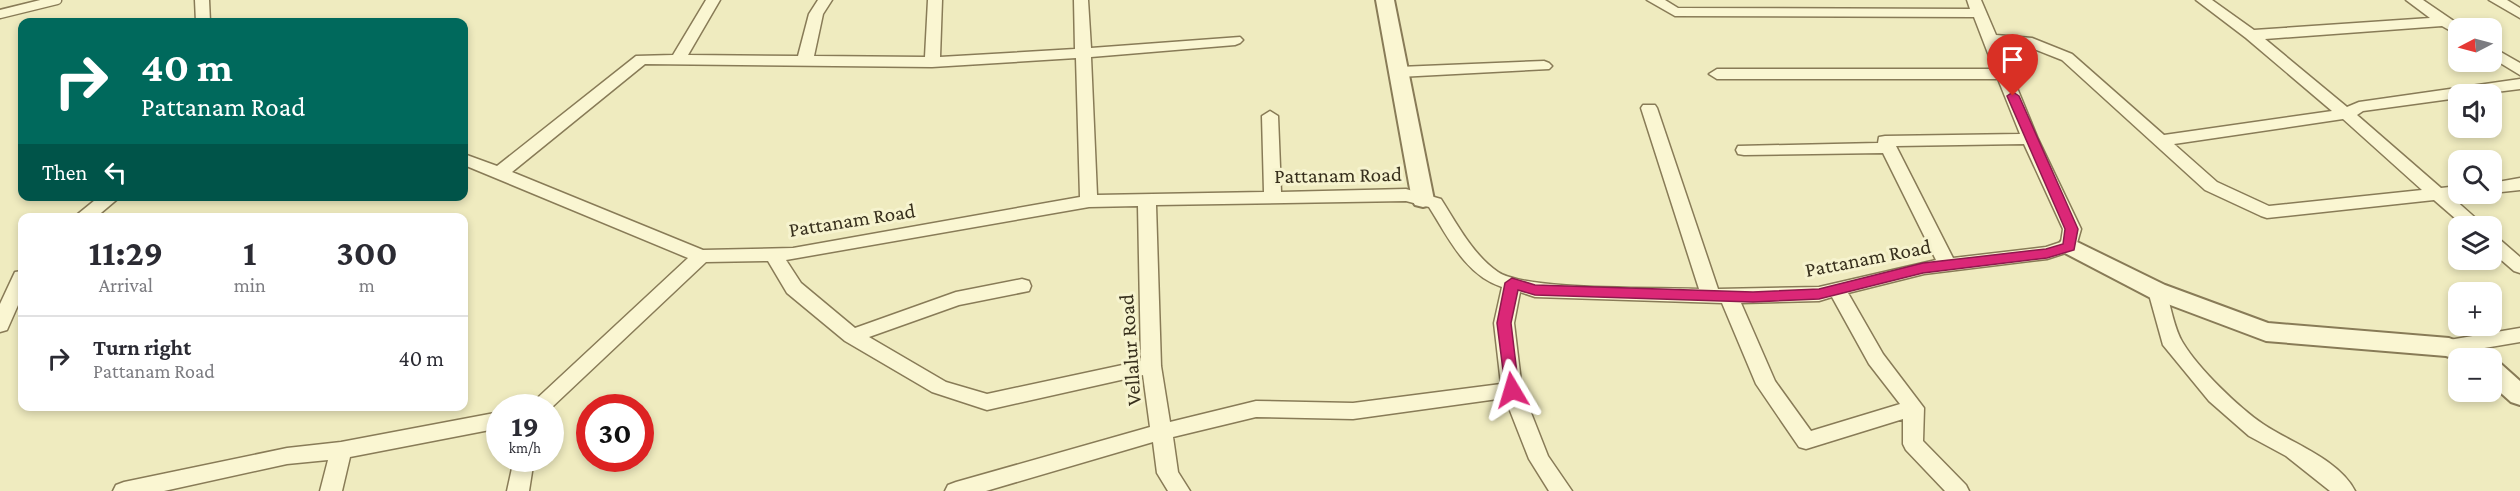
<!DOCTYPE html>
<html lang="en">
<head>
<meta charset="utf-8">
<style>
	:root { --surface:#fff; --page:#f7f7f7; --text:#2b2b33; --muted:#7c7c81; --line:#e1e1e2 }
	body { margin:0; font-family:"Crimson Pro",serif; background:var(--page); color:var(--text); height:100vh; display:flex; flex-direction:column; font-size:22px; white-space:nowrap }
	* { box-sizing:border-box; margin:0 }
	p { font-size:20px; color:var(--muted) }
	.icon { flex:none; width:33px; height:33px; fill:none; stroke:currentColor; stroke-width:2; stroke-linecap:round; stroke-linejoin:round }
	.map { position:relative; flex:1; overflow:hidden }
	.details { position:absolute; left:18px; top:213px; width:450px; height:198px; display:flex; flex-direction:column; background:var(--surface); border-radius:12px; box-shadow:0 3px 9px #0003 }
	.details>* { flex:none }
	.guide { position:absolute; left:18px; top:18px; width:450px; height:183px; border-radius:12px; box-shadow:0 3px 9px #0003; background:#00695c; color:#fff; overflow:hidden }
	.needle { width:39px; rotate:264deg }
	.buttons { position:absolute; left:2448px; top:18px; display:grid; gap:12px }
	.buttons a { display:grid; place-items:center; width:54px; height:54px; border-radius:12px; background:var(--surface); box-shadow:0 3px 9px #0003; font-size:30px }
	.speed { position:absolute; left:486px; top:394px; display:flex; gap:12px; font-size:30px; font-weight:700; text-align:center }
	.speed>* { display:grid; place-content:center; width:78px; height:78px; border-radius:50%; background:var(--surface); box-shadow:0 3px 9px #0003; line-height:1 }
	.speed small { font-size:15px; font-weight:400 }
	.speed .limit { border:9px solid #d22; background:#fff; color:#111 }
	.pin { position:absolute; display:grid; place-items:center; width:51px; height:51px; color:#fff; margin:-62px -26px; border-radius:50% 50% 50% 0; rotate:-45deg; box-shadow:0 0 6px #0007 }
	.pin .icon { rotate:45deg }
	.me { position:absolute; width:66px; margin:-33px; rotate:353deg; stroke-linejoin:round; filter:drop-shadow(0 0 4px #0008) }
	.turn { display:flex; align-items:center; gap:21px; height:126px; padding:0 24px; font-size:27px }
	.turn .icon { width:78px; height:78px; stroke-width:2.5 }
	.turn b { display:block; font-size:42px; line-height:51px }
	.then { display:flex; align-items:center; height:57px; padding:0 24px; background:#0003; gap:12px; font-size:22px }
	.eta { display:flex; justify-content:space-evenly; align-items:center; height:102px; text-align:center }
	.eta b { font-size:36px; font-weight:700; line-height:42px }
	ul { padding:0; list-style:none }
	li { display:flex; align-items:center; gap:18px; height:84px; padding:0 24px; border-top:2px solid var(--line) }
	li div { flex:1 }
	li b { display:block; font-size:22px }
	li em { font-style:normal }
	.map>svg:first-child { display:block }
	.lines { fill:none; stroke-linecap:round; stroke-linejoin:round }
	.service-casing { stroke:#887b57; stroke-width:11 }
	.minor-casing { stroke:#887b57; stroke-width:3 }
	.tertiary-casing { stroke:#887b57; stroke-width:4 }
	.service { stroke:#faf6d2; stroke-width:8 }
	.minor { fill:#faf6d2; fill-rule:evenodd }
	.tertiary { fill:#faf6d2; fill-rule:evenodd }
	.route { fill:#db2777; stroke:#8e194d; stroke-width:1.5 }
	.labels { text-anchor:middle; stroke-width:6; stroke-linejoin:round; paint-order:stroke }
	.street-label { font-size:21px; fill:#372f1c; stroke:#f6f3ce }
</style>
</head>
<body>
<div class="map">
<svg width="2520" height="491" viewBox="0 0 2520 491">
	<rect width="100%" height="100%" fill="#efebbf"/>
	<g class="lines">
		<defs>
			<path id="service" d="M0 14 57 0"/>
			<path id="minor" d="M195 0H209L210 22H196Z
				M706 0H720L688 55 798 56 809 14 818 0H832L823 14 814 56 925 57 928 0H942L940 57 1075 49 1074 0H1088L1091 48 1240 37 1243 40 1240 43 1235 45 1091 57 1097 195 1264 192 1262 116 1270 111 1278 116 1281 192 1406 189 1441 199C1457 224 1473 255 1498 272 1526 291 1659 287 1699 289L1641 108 1643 105H1655L1657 108 1718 289 1819 287 1936 260 1883 153 1744 155 1738 154 1736 150 1738 146 1878 143 1879 137 1885 136 2020 134 1998 79H1717L1709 74 1717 69H1994L1974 17 1675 16 1647 0H1665L1678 8 1970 9 1967 0H1981L1996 35 2032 38 2072 54 2164 135 2332 111 2246 38 2196 0H2212L2254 30 2430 18 2406 0H2423L2464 28H2458V35L2442 26 2265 39 2347 107 2359 102 2520 79V89L2480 94H2458V98L2363 111 2357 115 2441 188 2458 186V194H2466L2453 198 2480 222 2483 226H2464L2434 200 2267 218 2261 216 2205 190 2062 60 2029 47 1999 44 2038 139 2081 229 2075 250 2047 259 1924 274 1848 293 1883 354 1924 408 1923 441 1966 485 1969 491H1945L1906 450 1903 444V419L1806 449 1799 447 1756 384 1722 303 1535 297 1520 292 1514 323 1522 390 1548 456 1572 491H1549L1529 459 1505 398 1353 419 1256 417 1173 437 1178 472 1190 491H1168L1157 473 1153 442 986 491H945L948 485 956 482 1150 427 1143 375 987 410 932 392 845 341 787 293 768 261 706 262 550 409 529 408 532 403 688 258 464 165V154L497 166 636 56 673 55ZM1076 58 1080 197 793 248 703 250 512 172 645 64 932 67ZM2343 119 2422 190 2269 206 2217 182 2174 144ZM2024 144 2063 229 2061 242 2046 247 1953 258 1896 146ZM1406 201 1429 207C1448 237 1466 276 1502 287L1494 323 1501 384 1353 403 1256 401 1170 422 1161 366 1156 205ZM1138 206 1141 361 987 394 946 382 869 337 959 305 1029 291 1031 286 1029 281 1022 279 956 292 855 328 801 283 786 260 1089 207ZM1832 297 1869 364 1900 404 1811 431 1775 381 1741 303 1819 301Z
				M2489 0H2507L2520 8V18Z
				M2492 47 2520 63V75L2492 58Z
				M1544 61 1549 63 1552 66 1549 69 1399 77 1391 72 1399 67Z
				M2520 178V190L2492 193V183Z
				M100 196H121L95 218H73Z
				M2492 236 2498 238 2520 257V273L2514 271 2492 252Z
				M22 271V296L7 330 0 332V304L15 272Z
				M2157 284 2164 286 2166 291C2171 307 2174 329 2183 343 2198 368 2239 408 2263 424 2291 443 2339 459 2355 491H2330L2286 456 2249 436 2209 401 2163 345 2148 291 2150 286Z
				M2520 328V342L2449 354 2442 352 2439 347 2442 342 2449 340Z
				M500 412V428L350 457 342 491H320L328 460 287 464 164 491H113L116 485 124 482 287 448 341 442Z
				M514 459H534L529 491H507Z"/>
			<path id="tertiary" d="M1376 0H1394L1434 200 1431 205 1423 207 1415 205 1412 200Z
				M2069 238 2165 285 2268 323 2449 338 2486 352 2489 358H2458V360L2446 356 2266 341 2149 297 2061 251 2058 246 2061 241Z
				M2492 362 2501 364 2520 381V405L2511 402 2492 385Z"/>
		</defs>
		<use href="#service" class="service-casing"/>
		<use href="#minor" class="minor-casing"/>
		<use href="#tertiary" class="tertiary-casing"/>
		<use href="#service" class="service"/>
		<use href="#minor" class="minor"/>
		<use href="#tertiary" class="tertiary"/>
	</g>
	<path class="route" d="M2013 92 2019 96 2078 229 2074 250 2047 258 1923 273 1819 299 1753 302 1535 295 1518 290 1511 323 1519 390 1517 394H1506L1497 323 1505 283 1512 278 1535 285 1753 292 1819 289 1923 263 2046 249 2063 244 2065 229 2007 96Z"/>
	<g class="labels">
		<g class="street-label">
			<text transform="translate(1338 175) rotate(-1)" y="7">Pattanam Road</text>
			<text transform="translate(852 220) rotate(-9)" y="7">Pattanam Road</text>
			<text transform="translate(1868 258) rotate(-11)" y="7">Pattanam Road</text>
			<text transform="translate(1130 350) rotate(-94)" y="7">Vellalur Road</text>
		</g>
	</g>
</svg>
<div class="buttons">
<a><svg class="needle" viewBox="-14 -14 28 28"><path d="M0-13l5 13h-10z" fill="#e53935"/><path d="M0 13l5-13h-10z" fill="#7c7c81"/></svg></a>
<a><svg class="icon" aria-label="sound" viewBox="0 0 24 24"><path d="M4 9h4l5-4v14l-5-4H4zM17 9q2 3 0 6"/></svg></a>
<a><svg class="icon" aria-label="search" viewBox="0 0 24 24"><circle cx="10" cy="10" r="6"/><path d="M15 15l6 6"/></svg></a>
<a><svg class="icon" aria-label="layers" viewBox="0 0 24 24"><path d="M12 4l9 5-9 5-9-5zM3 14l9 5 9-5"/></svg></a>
<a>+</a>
<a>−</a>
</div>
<div class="speed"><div>19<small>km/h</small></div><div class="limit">30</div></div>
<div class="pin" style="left:2013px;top:96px;background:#d93025"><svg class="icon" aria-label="arrive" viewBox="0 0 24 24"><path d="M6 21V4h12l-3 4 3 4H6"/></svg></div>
<svg class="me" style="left:1512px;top:390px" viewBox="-20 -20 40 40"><path d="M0-17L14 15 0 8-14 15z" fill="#db2777" stroke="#fff" stroke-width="4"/></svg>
<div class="guide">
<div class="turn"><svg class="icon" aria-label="right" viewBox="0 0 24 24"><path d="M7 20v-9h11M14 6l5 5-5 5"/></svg><div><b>40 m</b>Pattanam Road</div></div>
<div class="then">Then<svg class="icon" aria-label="left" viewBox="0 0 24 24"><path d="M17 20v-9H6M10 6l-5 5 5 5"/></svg></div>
</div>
<section class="details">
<div class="eta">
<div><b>11:29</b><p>Arrival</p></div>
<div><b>1</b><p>min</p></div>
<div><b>300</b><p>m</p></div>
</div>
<ul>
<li><svg class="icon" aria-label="right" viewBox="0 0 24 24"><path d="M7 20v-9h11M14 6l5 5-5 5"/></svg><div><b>Turn right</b><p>Pattanam Road</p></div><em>40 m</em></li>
</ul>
</section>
</div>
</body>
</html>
